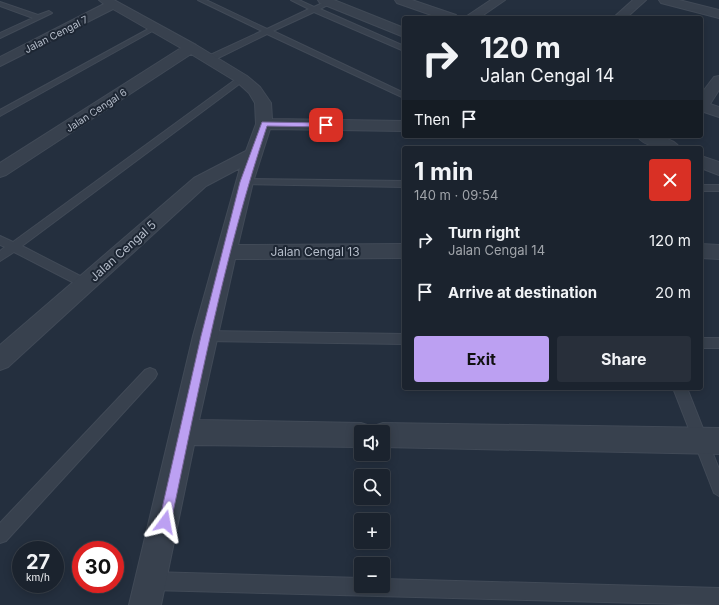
<!DOCTYPE html>
<html lang="en">
<head>
<meta charset="utf-8">
<style>
	:root { --surface:#1b232e; --page:#282f3a; --text:#f1f3f6; --muted:#a0a4aa; --line:#39404a; --accent:#bca0f2 }
	body { margin:0; font-family:Inter,sans-serif; background:var(--page); color:var(--text); height:100vh; display:flex; flex-direction:column; font-size:15px; white-space:nowrap }
	* { box-sizing:border-box; margin:0 }
	p { font-size:13px; color:var(--muted) }
	.icon { flex:none; width:22px; height:22px; fill:none; stroke:currentColor; stroke-width:2; stroke-linecap:round; stroke-linejoin:round }
	.map { position:relative; flex:1; overflow:hidden }
	.side { position:absolute; left:402px; top:146px; width:301px; height:244px; display:flex; flex-direction:column; background:var(--surface); border-radius:4px; box-shadow:0 2px 10px #0003,0 0 0 1px var(--line) }
	.side>* { flex:none }
	.banner { position:absolute; left:402px; top:16px; width:301px; height:122px; border-radius:4px; box-shadow:0 2px 10px #0003,0 0 0 1px var(--line); background:#1b232e; color:var(--text); overflow:hidden }
	.fabs { position:absolute; left:354px; top:425px; display:grid; gap:8px }
	.fabs a { display:grid; place-items:center; width:36px; height:36px; border-radius:4px; background:var(--surface); box-shadow:0 2px 10px #0003,0 0 0 1px var(--line); font-size:20px }
	.speed { position:absolute; left:12px; top:541px; display:flex; gap:8px; font-size:20px; font-weight:700; text-align:center }
	.speed>* { display:grid; place-content:center; width:52px; height:52px; border-radius:50%; background:var(--surface); box-shadow:0 2px 10px #0003,0 0 0 1px var(--line); line-height:1 }
	.speed small { font-size:10px; font-weight:400 }
	.speed .limit { border:6px solid #d22; background:#fff; color:#111 }
	.pin { position:absolute; display:grid; place-items:center; width:34px; height:34px; color:#fff; margin:-17px; border-radius:8px; box-shadow:0 2px 6px #0006 }
	.me { position:absolute; width:44px; margin:-22px; rotate:13deg; stroke-linejoin:round; filter:drop-shadow(0 0 3px #0008) }
	.turn { display:flex; align-items:center; gap:14px; height:84px; padding:0 12px; font-size:18px }
	.turn .icon { width:52px; height:52px; stroke-width:2.5 }
	.turn b { display:block; font-size:28px; line-height:34px }
	.then { display:flex; align-items:center; height:38px; padding:0 12px; background:#0003; gap:8px; font-size:15px }
	.round { display:grid; place-items:center; flex:none; width:42px; height:42px; border-radius:4px; background:var(--page) }
	.overview { display:flex; align-items:center; justify-content:space-between; height:68px; padding:0 12px }
	h1 { font-size:24px; font-weight:700; line-height:30px }
	.button { display:flex; gap:8px; margin-top:auto; padding:8px 12px }
	.button a { flex:1; height:46px; border-radius:4px; background:var(--accent); color:#111; font-size:16px; font-weight:700; line-height:46px; text-align:center }
	.button a+a { background:var(--page); color:var(--text) }
	ul { padding:0; list-style:none }
	li { display:flex; align-items:center; gap:12px; height:52px; padding:0 12px }
	li div { flex:1 }
	li b { display:block; font-size:15px }
	li em { font-style:normal }
	.map>svg:first-child { display:block }
	.lines { fill:none; stroke-linecap:round; stroke-linejoin:round }
	.service-casing { stroke:#414a57; stroke-width:2 }
	.minor-casing { stroke:#414a57; stroke-width:2 }
	.service { fill:#38414e; fill-rule:evenodd }
	.minor { fill:#38414e; fill-rule:evenodd }
	.route { fill:#bca0f2; stroke:#7a689d }
	.labels { text-anchor:middle; stroke-width:4; stroke-linejoin:round; paint-order:stroke }
	.far-street-label { font-size:10px; fill:#b4bcc9; stroke:#1d2633 }
	.street-label { font-size:12px; fill:#b4bcc9; stroke:#1d2633 }
</style>
</head>
<body>
<div class="map">
<svg width="719" height="605" viewBox="0 0 719 605">
	<rect width="100%" height="100%" fill="#242f3e"/>
	<g class="lines">
		<defs>
			<path id="service" d="M198 0H206L267 29 309 9 291 0H299L314 7 327 1H331V3L320 9 404 46V51L314 12 273 31 404 93V98L267 34 212 61H206V57L262 31Z
				M0 2 38 15 49 11 52 13 0 38V33L33 18 0 6Z
				M154 26 156 27V29L0 116V110Z
				M239 77H242L246 79 22 246 90 281 92 284 90 287 86 288 82 287 14 252 0 261V251L5 247 0 245V236L13 242Z
				M244 179 404 181V187L241 184 239 182 241 180Z
				M701 185H719V191H701Z
				M205 331 404 334V344L205 341 201 340 199 336 201 332Z
				M701 338H719V348H701Z
				M150 368 155 370 157 374 155 378 6 541 0 543V523L145 370Z
				M673 388H687L719 469V496L714 493Z
				M151 572 361 578V586H383V579L719 588V605L151 590 145 587 142 581 145 575Z"/>
			<path id="minor" d="M99 0H114L196 45 247 76 260 87 271 103 272 119 404 121V131L270 129 253 182 238 245 404 244V258L235 259 199 420 361 423 370 426 372 430 374 426 383 423 719 428V454L383 447V432H361V447L194 445 161 605H129L193 336 240 168 206 186 8 367 0 370V345L194 178 246 151 256 124 255 103 249 93 237 82 191 54 6 175 0 177V163L181 48 113 9 0 66V57L104 4Z
				M318 0H334L404 28V37L320 3Z
				M395 0H412L456 15 458 18H440L397 3Z
				M491 0H505L479 18H464Z
				M633 0H646L626 18H613Z
				M659 0H679L719 10V18L661 3Z
				M719 76V90L710 104 719 107V117L701 111V94L714 77Z
				M637 136C651 136 671 135 680 148 666 148 646 149 637 136Z
				M701 156 719 162V175L701 168Z
				M701 244 719 245V259L701 258Z"/>
		</defs>
		<use href="#service" class="service-casing"/>
		<use href="#minor" class="minor-casing"/>
		<use href="#service" class="service"/>
		<use href="#minor" class="minor"/>
	</g>
	<path class="route" d="M262 122 326 123 330 125 326 127 267 126C224 255 199 389 171 522L169 526 165 528 161 526 159 522 201 336 240 182Z"/>
	<g class="labels">
		<g class="far-street-label">
			<text transform="translate(56 34) rotate(-27)" y="4">Jalan Cengal 7</text>
			<text transform="translate(96 110) rotate(-33)" y="4">Jalan Cengal 6</text>
		</g>
		<g class="street-label">
			<text transform="translate(123 251) rotate(-42)" y="4">Jalan Cengal 5</text>
			<text x="315" y="256">Jalan Cengal 13</text>
		</g>
	</g>
</svg>
<div class="fabs">
<a><svg class="icon" aria-label="sound" viewBox="0 0 24 24"><path d="M4 9h4l5-4v14l-5-4H4zM17 9q2 3 0 6"/></svg></a>
<a><svg class="icon" aria-label="search" viewBox="0 0 24 24"><circle cx="10" cy="10" r="6"/><path d="M15 15l6 6"/></svg></a>
<a>+</a>
<a>−</a>
</div>
<div class="speed"><div>27<small>km/h</small></div><div class="limit">30</div></div>
<div class="pin" style="left:326px;top:125px;background:#d93025"><svg class="icon" aria-label="arrive" viewBox="0 0 24 24"><path d="M6 21V4h12l-3 4 3 4H6"/></svg></div>
<svg class="me" style="left:165px;top:522px" viewBox="-20 -20 40 40"><path d="M0-17L14 15 0 8-14 15z" fill="#bca0f2" stroke="#fff" stroke-width="4"/></svg>
<div class="banner">
<div class="turn"><svg class="icon" aria-label="right" viewBox="0 0 24 24"><path d="M7 20v-9h11M14 6l5 5-5 5"/></svg><div><b>120 m</b>Jalan Cengal 14</div></div>
<div class="then">Then<svg class="icon" aria-label="arrive" viewBox="0 0 24 24"><path d="M6 21V4h12l-3 4 3 4H6"/></svg></div>
</div>
<section class="side">
<div class="overview"><div><h1>1 min</h1><p>140 m · 09:54</p></div><a class="round" style="background:#d93025;color:#fff"><svg class="icon" aria-label="close" viewBox="0 0 24 24"><path d="M6 6l12 12M18 6L6 18"/></svg></a></div>
<ul>
<li><svg class="icon" aria-label="right" viewBox="0 0 24 24"><path d="M7 20v-9h11M14 6l5 5-5 5"/></svg><div><b>Turn right</b><p>Jalan Cengal 14</p></div><em>120 m</em></li>
<li><svg class="icon" aria-label="arrive" viewBox="0 0 24 24"><path d="M6 21V4h12l-3 4 3 4H6"/></svg><div><b>Arrive at destination</b></div><em>20 m</em></li>
</ul>
<div class="button"><a>Exit</a><a>Share</a></div>
</section>
</div>
</body>
</html>
